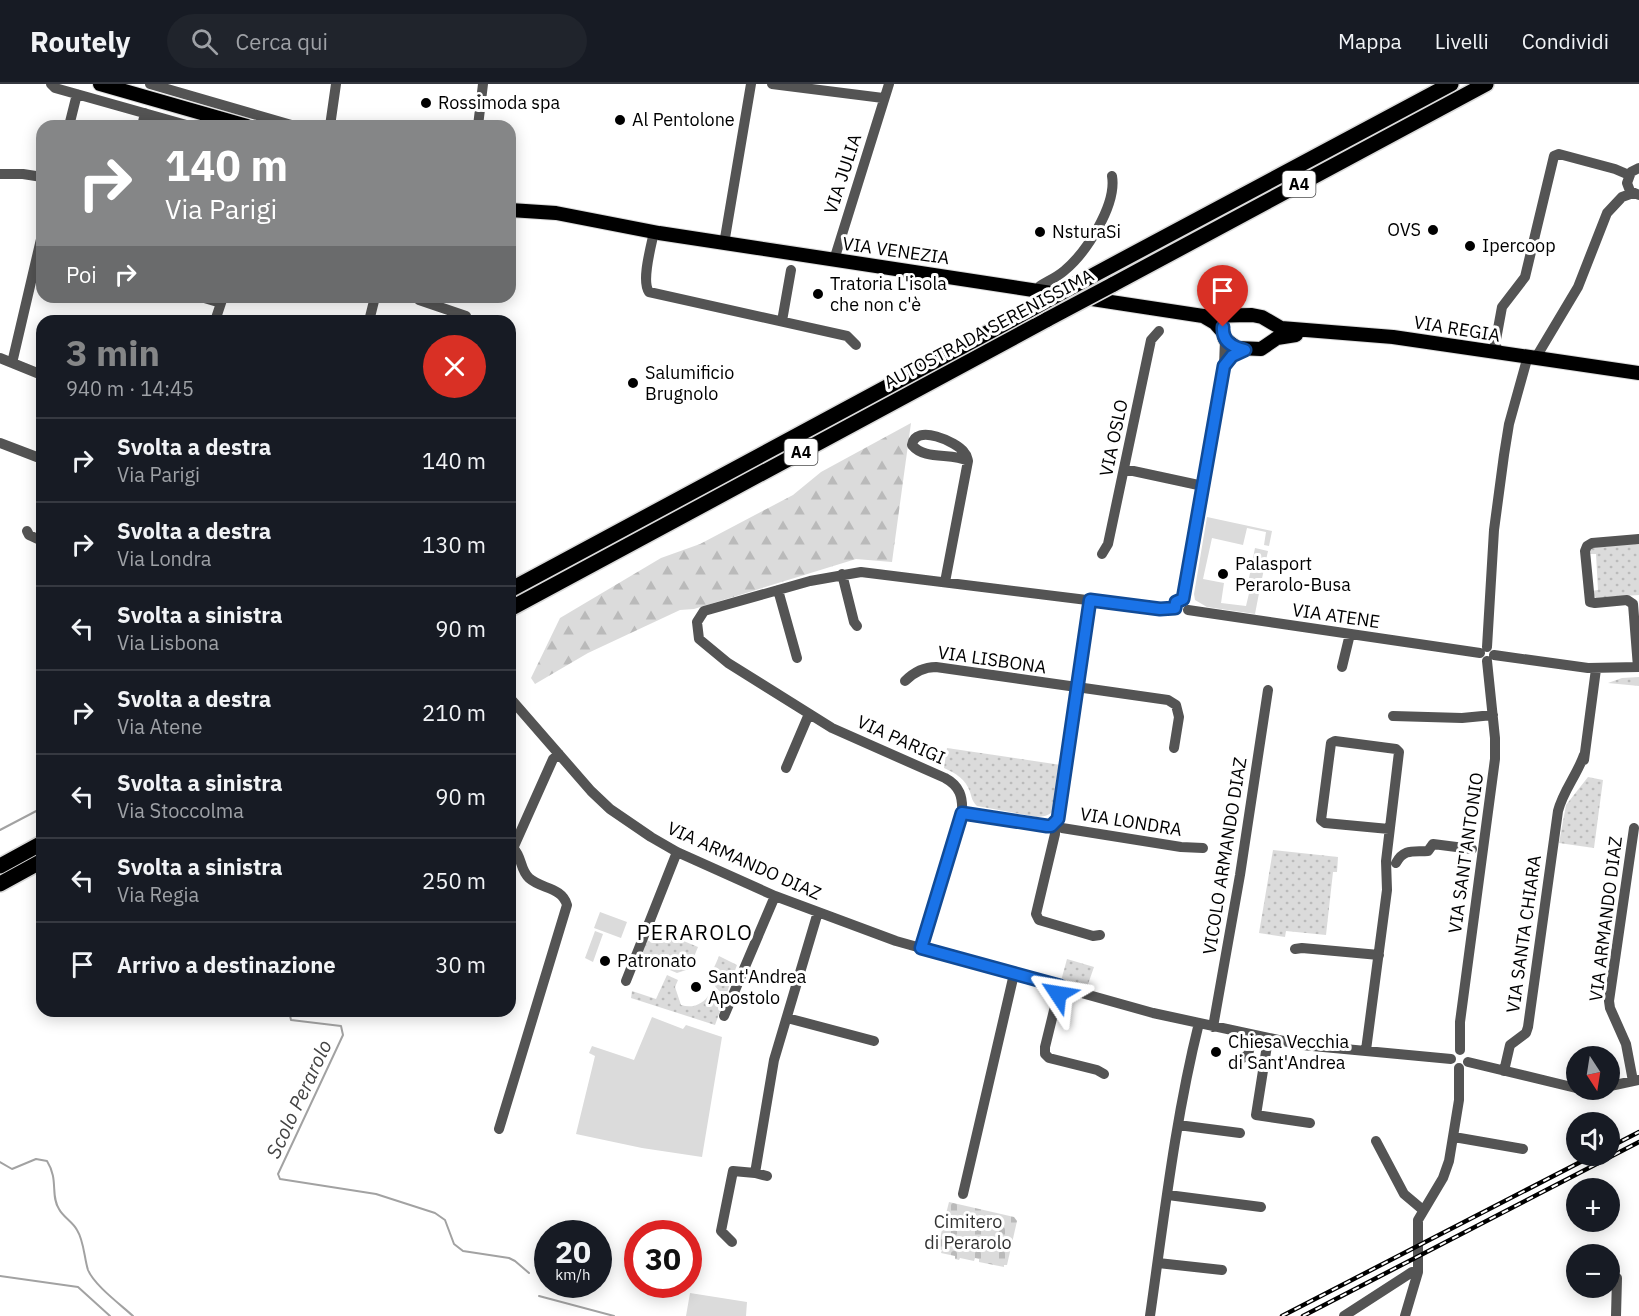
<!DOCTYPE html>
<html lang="it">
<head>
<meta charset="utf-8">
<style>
	:root { --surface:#171b24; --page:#20242c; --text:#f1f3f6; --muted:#9ea1a6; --line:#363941; --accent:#858687 }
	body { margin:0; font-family:"IBM Plex Sans",sans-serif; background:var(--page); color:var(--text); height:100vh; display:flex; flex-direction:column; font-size:22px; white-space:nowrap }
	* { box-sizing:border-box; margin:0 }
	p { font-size:20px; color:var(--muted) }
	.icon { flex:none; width:33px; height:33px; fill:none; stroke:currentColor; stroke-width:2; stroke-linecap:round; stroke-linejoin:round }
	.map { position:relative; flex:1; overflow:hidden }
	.drawer { position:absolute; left:36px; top:231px; width:480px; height:702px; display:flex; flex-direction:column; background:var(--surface); border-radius:18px; box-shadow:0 3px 15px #0003 }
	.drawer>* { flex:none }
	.guide { position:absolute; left:36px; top:36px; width:480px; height:183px; border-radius:18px; box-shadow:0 3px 15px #0003; background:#858687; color:#fff; overflow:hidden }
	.needle { width:39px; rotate:168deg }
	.tools { position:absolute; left:1566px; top:962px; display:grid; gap:12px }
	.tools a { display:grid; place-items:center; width:54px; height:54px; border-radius:50%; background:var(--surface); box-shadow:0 3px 15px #0003; font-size:30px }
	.speed { position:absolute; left:534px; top:1136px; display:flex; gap:12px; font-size:30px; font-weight:700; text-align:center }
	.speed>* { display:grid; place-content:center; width:78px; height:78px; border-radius:50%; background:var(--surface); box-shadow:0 3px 15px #0003; line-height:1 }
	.speed small { font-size:15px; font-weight:400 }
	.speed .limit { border:9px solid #d22; background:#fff; color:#111 }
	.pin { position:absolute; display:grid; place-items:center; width:51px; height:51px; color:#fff; margin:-62px -26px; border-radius:50% 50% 50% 0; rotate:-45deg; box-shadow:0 0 6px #0007 }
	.pin .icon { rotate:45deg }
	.me { position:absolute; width:66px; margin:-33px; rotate:303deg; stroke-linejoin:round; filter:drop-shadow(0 0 4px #0008) }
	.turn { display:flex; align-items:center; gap:21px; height:126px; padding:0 30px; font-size:27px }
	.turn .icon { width:78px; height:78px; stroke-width:2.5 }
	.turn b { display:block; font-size:42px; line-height:51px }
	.then { display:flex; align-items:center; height:57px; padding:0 30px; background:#0003; gap:12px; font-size:22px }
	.round { display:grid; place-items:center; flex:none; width:63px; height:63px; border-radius:32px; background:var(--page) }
	.summary { display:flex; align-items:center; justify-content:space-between; height:102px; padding:0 30px }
	h1 { font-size:36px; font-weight:700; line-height:45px; color:var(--accent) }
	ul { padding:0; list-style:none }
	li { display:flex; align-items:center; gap:18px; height:84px; padding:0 30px; border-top:2px solid var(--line) }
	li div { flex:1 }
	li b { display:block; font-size:22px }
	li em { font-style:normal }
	header { display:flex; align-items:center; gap:36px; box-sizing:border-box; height:84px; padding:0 30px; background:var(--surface); border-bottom:2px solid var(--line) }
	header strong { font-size:28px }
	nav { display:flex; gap:33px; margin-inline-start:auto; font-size:21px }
	.search { width:420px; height:54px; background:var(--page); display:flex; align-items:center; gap:15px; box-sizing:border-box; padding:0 21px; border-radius:33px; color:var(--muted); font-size:22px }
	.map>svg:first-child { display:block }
	.grass { fill:#dbdbdb }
	.forest { fill:url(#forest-firs) }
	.cemetery { fill:url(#cemetery-stones) }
	.park { fill:url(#park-dots) }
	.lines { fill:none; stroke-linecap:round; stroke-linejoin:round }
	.stream { stroke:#a2a2a2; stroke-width:2 }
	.major-casing { stroke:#dbdbdb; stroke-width:16 }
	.highway-casing { stroke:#dbdbdb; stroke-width:18 }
	.minor { stroke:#545454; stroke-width:10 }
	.major { stroke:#000; stroke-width:14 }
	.highway { stroke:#000; stroke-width:15 }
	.rail-casing { stroke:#000; stroke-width:4.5 }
	.rail { stroke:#fff; stroke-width:2; stroke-dasharray:7; stroke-linecap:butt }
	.highway-bridge-casing { stroke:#dbdbdb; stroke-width:18; stroke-linecap:butt }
	.highway-bridge { stroke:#000; stroke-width:15 }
	.route-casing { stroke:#114b97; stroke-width:15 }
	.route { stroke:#1a73e8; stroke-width:10 }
	.poi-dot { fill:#000; stroke:#fff; stroke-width:2 }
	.labels { text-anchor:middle; stroke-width:6; stroke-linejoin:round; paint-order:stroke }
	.shield { fill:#fff; stroke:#4c4c4c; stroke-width:1.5 }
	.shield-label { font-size:16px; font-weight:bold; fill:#000 }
	.poi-label { font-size:18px; fill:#000; stroke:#fff; text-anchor:start }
	.street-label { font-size:18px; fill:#000; stroke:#fff }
	.park-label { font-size:18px; fill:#323232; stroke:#fff }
	.water-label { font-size:20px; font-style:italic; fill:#434343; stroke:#fff }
	.quarter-label { font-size:21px; letter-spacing:1.5px; fill:#000; stroke:#fff }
</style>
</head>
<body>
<header>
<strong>Routely</strong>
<div class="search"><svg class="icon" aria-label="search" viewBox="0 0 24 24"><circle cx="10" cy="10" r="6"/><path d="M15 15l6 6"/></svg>Cerca qui</div>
<nav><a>Mappa</a><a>Livelli</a><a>Condividi</a></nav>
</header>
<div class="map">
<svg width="1639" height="1232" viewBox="0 0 1639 1232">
	<defs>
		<pattern id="forest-firs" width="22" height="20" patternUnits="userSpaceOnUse" patternTransform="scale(1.5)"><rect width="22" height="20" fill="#dbdbdb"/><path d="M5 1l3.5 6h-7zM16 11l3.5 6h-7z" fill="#bababa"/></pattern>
		<pattern id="cemetery-stones" width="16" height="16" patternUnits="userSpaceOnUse" patternTransform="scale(1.5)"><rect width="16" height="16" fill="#dbdbdb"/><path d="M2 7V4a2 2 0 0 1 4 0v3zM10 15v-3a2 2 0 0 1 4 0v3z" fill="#bababa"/></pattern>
		<pattern id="park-dots" width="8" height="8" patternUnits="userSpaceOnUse" patternTransform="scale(1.5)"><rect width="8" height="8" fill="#dbdbdb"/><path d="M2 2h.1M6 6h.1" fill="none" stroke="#bababa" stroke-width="1.8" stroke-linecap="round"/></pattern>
	</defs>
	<rect width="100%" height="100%" fill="#fff"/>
	<path class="grass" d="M1207 433 1272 447 1269 462 1264 461 1266 448 1247 444 1243 461 1212 454 1203 495 1224 499 1221 519 1246 522 1251 501 1260 504 1255 530 1207 523 1195 516 1194 510Z
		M1255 464 1268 467 1261 499 1249 494Z
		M600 828 627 838 621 854 594 844Z
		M595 847 603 850 593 878 585 874Z
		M652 933 683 945 686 941 722 953 702 1073 642 1064 576 1050 595 972 589 969 592 962 634 976Z
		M690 1209 747 1218 746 1232H686Z"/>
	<path class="forest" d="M911 339 892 478 856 475 694 525 680 526 588 569 535 600 531 594 560 534 661 474 700 460 793 411 821 388Z"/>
	<path class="cemetery" d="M949 1118 1014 1133 1017 1137 1007 1181H1004V1183L979 1178V1175L975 1174 974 1177 960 1174 959 1176 955 1175V1172L941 1169 942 1166 932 1164 934 1153 940 1154Z"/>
	<path class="park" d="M1639 459V511L1596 514 1591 507 1598 506 1596 470H1589L1590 464Z
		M1639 593V602L1608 599 1622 594Z
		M947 664 1061 681 1054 725C1050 732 1045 732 1037 733L977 722C972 717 972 714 970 708 966 695 955 689 944 684Z
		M1588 693 1603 696 1594 764 1559 759 1566 721Z
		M1273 766 1338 773 1337 788H1333L1326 851 1286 847 1285 853 1259 849Z
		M657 846 698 863 689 885 677 889 639 873 646 856 652 858Z
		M719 872 737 881 715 941 631 914 632 907 656 915 667 891 678 896 675 903 681 921C693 925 704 920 710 909L718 910 720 908C706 893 712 890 719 872Z
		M1067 875 1094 883 1087 903 1061 897Z"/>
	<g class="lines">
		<path class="stream" d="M0 746 42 724
			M289 927 291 936 341 942 343 951 278 1090 280 1095 376 1110 435 1129 445 1136 454 1160 463 1167 509 1174 515 1177 529 1189
			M0 1078 12 1085 36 1075 47 1077C59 1096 50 1111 59 1125 63 1133 73 1138 77 1146 84 1157 84 1173 88 1186 94 1201 121 1221 133 1232
			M0 1192 78 1203 110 1232
			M539 1212 614 1232"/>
		<defs>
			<path id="major" d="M100 0 247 42
				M510 126 556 129 659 149 1203 232 1252 231 1262 233 1281 244 1393 253 1639 289
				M1203 232 1215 239 1223 248 1225 255 1237 264 1261 265 1277 254 1296 251"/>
			<path id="highway" d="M1090 193 1451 0
				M1112 201 1486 0
				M510 506 1028 227
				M510 525 1048 235
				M0 782 42 759
				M0 800 42 777"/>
		</defs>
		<use href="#major" class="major-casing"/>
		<use href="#highway" class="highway-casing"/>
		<path class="minor" d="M51 0 55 4 190 42
			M150 0 295 42
			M772 0 883 14
			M69 42 77 10
			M142 42 145 29
			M330 42 336 0
			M478 42 483 0
			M0 90H23L42 93
			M1639 111 1630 107 1627 99 1631 88 1639 84
			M654 148C651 163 641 197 649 208L847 252 856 261
			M724 160 751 0
			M834 176 889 0
			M1039 206 1040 202C1048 197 1057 193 1064 187 1086 169 1117 121 1112 92
			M201 213 221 219
			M420 213 419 216 466 232
			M215 237 223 213
			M369 237 375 213
			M782 237 791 186
			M1500 269 1495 261 1502 223 1525 193 1554 72 1559 70 1615 85 1629 91
			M0 274 42 291
			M1535 275 1578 203 1607 129 1622 113 1633 109
			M12 279 42 151
			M0 359 42 375
			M1124 385 1203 402
			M27 447 29 451 42 457
			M1102 470 1108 460 1151 256 1159 247
			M842 490 854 538 857 542
			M945 498 968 377C967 373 967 371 964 368 957 358 915 339 912 361 925 377 952 368 968 377
			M778 506 797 574
			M1183 515 1224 282 1225 255
			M1090 516 1060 730 1055 739V750L1036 830 1039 836 1093 852 1100 851
			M1188 526 1480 569
			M1487 563 1494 446 1504 371 1509 340 1526 279
			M1494 571 1588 584 1639 583
			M1342 583 1350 550
			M1638 583 1633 520 1627 516 1595 519 1590 518 1585 467 1587 462 1592 459 1639 455
			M905 597C914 588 923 583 936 583L1168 616 1176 621 1179 633 1174 664
			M510 614 591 707 610 725 651 753 677 768 775 812 896 857 1153 929 1302 961 1451 975
			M1393 632 1462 634 1493 631
			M1584 676 1596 585
			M786 684 809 630
			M962 729 1047 742 1055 739 1062 744 1181 763 1203 764
			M511 769 553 675 559 670
			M1396 779C1404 764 1414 768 1428 767L1433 760 1472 765
			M921 864 962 729C963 713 960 702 945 694L832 644 728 579 699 555 697 538 704 527 810 497 861 488 1160 525 1175 524
			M1295 865 1302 864 1379 871
			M626 897 677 768
			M1060 902 1045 963V970L1049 974 1097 986 1104 990
			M724 932 775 812
			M787 934 874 957
			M1213 943 1240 791 1268 606
			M1268 955 1256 1031 1310 1039
			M1366 966 1387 806 1386 777 1399 668 1396 665 1335 657 1331 659 1321 736 1325 739 1389 745
			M1460 966V938L1495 675V654L1487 577
			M1468 978 1576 1004
			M1231 980 1248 971 1250 962
			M1504 987 1510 961 1526 949 1528 943 1558 727C1563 707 1577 691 1584 671
			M1633 997 1626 960 1610 924 1609 917 1634 744
			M1610 1002 1639 996
			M1178 1041 1240 1049
			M499 1045 567 821C562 803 541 805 529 794 520 786 522 773 514 765
			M1454 1053 1523 1065
			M1376 1057 1404 1110 1423 1126
			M755 1089 767 1092
			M963 1110 1014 890
			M1168 1111 1261 1123
			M732 1158 721 1147 733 1087 755 1089 774 976 818 828
			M1158 1179 1222 1186
			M1150 1232C1164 1134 1175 1035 1199 939
			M1344 1232 1412 1188
			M1405 1232 1418 1188V1136L1443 1094 1449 1077 1459 1016V984
			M1616 1232 1617 1194"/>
		<use href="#major" class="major"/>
		<use href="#highway" class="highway"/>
		<defs>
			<path id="rail" d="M1610 1063 1639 1048
				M1282 1232 1594 1071
				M1303 1232 1639 1058"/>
		</defs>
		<use href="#rail" class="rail-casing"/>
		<use href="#rail" class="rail"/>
		<defs>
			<path id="highway-bridge" d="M1028 227 1090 193
				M1048 235 1112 201"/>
		</defs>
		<use href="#highway-bridge" class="highway-bridge-casing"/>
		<use href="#highway-bridge" class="highway-bridge"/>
	</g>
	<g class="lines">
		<defs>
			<path id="route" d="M1058 910 1060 902 921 864 962 729 1047 742H1051L1058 735 1090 516 1160 525 1175 524 1176 518 1183 515 1224 282 1232 272 1245 266C1232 263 1222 257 1223 243"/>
		</defs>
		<use href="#route" class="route-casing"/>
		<use href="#route" class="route"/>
	</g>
	<g class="poi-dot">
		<circle cx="426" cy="19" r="6"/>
		<circle cx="620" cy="36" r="6"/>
		<circle cx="1433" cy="146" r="6"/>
		<circle cx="1040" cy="148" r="6"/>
		<circle cx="1470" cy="162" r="6"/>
		<circle cx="818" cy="210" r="6"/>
		<circle cx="633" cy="299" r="6"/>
		<circle cx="1223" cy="490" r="6"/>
		<circle cx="605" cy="877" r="6"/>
		<circle cx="696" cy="903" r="6"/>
		<circle cx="1216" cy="968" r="6"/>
	</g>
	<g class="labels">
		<g class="shield">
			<rect x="1282.5" y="87" width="33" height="26" rx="4.5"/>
			<rect x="784.5" y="355" width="33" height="26" rx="4.5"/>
		</g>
		<g class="shield-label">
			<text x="1299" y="106">A4</text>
			<text x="801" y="374">A4</text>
		</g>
		<g class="poi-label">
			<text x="438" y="25">Rossimoda spa</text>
			<text x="632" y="42">Al Pentolone</text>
			<text x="1421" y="152" text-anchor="end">OVS</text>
			<text x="1052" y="154">NsturaSi</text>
			<text x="1482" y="168">Ipercoop</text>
			<text x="830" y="206">Tratoria L'isola<tspan x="830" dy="21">che non c'è</tspan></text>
			<text x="645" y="295">Salumificio<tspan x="645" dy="21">Brugnolo</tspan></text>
			<text x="1235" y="486">Palasport<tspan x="1235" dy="21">Perarolo-Busa</tspan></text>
			<text x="617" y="883">Patronato</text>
			<text x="708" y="899">Sant'Andrea<tspan x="708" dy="21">Apostolo</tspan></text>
			<text x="1228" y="964">Chiesa Vecchia<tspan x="1228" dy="21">di Sant'Andrea</tspan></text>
		</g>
		<g class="street-label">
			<text transform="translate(843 90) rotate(-72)" y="6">VIA JULIA</text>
			<text transform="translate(896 167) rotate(8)" y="6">VIA VENEZIA</text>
			<text transform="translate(989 245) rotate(-28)" y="6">AUTOSTRADA SERENISSIMA</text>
			<text transform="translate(1457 245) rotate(9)" y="6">VIA REGIA</text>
			<text transform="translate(1114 354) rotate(-78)" y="6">VIA OSLO</text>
			<text transform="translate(1336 532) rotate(8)" y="6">VIA ATENE</text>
			<text transform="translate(992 576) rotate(8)" y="6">VIA LISBONA</text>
			<text transform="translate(901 656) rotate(24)" y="6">VIA PARIGI</text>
			<text transform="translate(1131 738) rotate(9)" y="6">VIA LONDRA</text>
			<text transform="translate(1466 769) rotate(-82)" y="6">VIA SANT'ANTONIO</text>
			<text transform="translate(1225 772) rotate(-81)" y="6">VICOLO ARMANDO DIAZ</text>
			<text transform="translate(744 777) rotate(24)" y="6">VIA ARMANDO DIAZ</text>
			<text transform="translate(1606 835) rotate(-83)" y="6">VIA ARMANDO DIAZ</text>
			<text transform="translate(1524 850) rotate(-82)" y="6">VIA SANTA CHIARA</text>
		</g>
		<g class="park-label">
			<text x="968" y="1144">Cimitero<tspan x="968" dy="21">di Perarolo</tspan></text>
		</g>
		<g class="water-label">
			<text transform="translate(299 1015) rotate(-65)" y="7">Scolo Perarolo</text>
		</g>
		<g class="quarter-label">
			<text x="695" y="856">PERAROLO</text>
		</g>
	</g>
</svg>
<div class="tools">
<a><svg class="needle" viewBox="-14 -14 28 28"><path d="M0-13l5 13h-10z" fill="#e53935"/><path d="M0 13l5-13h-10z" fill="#9ea1a6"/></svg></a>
<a><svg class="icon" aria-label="sound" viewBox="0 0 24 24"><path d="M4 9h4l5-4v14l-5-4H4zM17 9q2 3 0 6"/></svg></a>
<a>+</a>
<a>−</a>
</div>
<div class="speed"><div>20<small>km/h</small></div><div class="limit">30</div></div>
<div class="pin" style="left:1223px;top:243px;background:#d93025"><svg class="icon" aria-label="arrive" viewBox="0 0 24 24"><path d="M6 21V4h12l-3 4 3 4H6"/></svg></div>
<svg class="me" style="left:1058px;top:910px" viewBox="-20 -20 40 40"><path d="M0-17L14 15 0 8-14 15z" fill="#1a73e8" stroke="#fff" stroke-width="4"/></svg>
<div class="guide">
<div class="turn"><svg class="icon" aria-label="right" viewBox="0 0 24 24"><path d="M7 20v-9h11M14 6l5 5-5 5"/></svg><div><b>140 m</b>Via Parigi</div></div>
<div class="then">Poi<svg class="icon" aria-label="right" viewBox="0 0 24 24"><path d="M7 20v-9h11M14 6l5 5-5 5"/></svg></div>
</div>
<section class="drawer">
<div class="summary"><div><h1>3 min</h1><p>940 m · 14:45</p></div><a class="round" style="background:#d93025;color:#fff"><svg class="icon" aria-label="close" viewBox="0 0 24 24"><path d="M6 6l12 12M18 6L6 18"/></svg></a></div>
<ul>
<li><svg class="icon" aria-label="right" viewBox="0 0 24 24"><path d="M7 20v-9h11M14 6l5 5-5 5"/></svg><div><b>Svolta a destra</b><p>Via Parigi</p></div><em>140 m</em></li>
<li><svg class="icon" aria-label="right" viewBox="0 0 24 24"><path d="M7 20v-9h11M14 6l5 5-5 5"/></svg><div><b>Svolta a destra</b><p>Via Londra</p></div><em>130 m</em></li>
<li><svg class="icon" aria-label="left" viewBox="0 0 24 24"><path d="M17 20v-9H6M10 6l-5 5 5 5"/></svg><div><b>Svolta a sinistra</b><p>Via Lisbona</p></div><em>90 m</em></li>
<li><svg class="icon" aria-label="right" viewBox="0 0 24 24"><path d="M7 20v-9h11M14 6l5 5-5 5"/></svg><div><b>Svolta a destra</b><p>Via Atene</p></div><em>210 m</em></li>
<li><svg class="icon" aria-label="left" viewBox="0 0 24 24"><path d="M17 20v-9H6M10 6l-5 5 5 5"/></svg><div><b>Svolta a sinistra</b><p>Via Stoccolma</p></div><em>90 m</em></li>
<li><svg class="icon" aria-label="left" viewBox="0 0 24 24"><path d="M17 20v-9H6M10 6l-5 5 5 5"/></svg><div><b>Svolta a sinistra</b><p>Via Regia</p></div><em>250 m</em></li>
<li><svg class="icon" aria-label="arrive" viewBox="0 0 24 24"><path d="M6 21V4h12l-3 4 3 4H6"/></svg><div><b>Arrivo a destinazione</b></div><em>30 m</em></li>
</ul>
</section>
</div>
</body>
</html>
